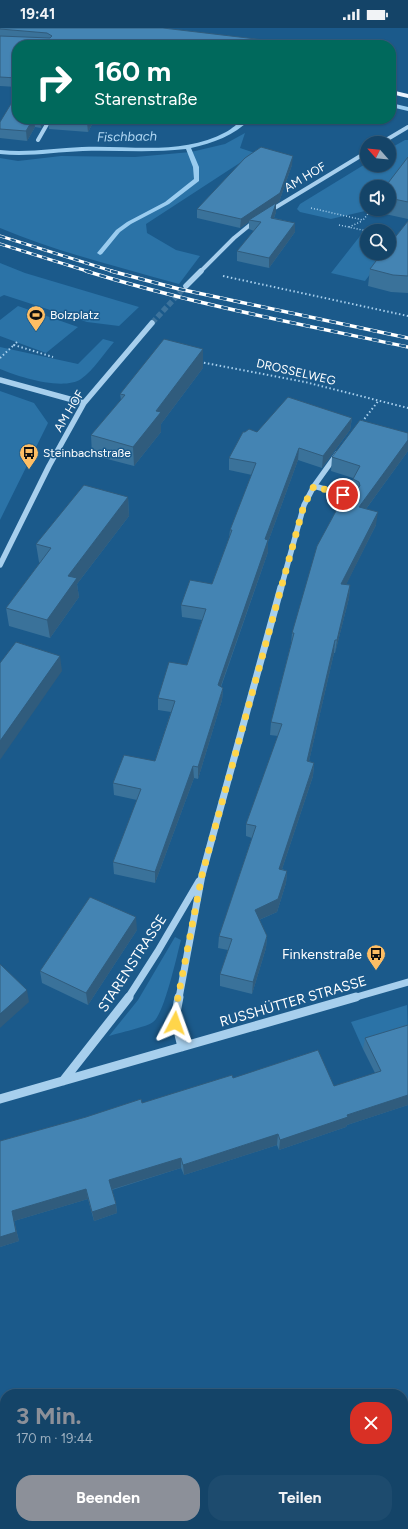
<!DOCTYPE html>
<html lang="de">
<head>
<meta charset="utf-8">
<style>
	:root { --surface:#144468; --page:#1d4b6e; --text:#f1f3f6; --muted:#9db0c0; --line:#335c7c; --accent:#8c9099 }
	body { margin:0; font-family:Figtree,sans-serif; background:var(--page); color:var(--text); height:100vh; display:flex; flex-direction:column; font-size:15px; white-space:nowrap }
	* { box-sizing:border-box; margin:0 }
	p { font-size:13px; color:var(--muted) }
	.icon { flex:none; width:22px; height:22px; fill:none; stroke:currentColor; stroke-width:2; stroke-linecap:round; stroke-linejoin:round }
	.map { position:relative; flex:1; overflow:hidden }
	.panel { position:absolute; left:0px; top:1361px; width:408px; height:140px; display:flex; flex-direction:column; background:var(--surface); border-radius:16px 16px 0 0; box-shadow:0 1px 3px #0004,0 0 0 1px var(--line) }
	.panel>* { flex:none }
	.top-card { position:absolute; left:12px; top:12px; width:384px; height:84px; border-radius:16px; box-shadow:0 1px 3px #0004,0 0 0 1px var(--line); background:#00695c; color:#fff; overflow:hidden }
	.needle { width:26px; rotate:297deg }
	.tools { position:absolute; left:360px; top:108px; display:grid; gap:8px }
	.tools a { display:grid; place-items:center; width:36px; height:36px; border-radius:50%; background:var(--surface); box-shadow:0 1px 3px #0004,0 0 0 1px var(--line); font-size:20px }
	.pin { position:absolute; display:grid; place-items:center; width:34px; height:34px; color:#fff; margin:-17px; border:2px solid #fff; border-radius:50%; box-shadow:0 1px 4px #0007 }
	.me { position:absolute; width:44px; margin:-22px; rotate:4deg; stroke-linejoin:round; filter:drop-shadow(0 0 3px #0008) }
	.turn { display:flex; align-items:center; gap:14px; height:84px; padding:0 16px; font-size:18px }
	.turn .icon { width:52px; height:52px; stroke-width:2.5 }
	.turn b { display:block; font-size:28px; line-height:34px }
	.round { display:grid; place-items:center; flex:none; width:42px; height:42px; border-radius:16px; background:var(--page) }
	.head { display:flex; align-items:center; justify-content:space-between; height:68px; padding:0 16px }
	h1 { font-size:24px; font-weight:700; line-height:30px; color:var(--accent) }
	.button { display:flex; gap:8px; margin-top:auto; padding:8px 16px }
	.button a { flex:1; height:46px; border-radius:16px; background:var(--accent); color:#fff; font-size:16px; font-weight:700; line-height:46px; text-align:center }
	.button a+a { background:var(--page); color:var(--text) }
	.status { display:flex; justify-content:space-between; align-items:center; height:28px; padding:0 20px; background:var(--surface); direction:ltr }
	.status svg { height:11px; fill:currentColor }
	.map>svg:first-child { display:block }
	.green { fill:#2b73a7 }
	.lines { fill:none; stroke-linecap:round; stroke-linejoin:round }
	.stream { fill:#9accef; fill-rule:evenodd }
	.minor-tunnel { stroke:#3d739c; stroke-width:5.5; stroke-dasharray:5.5 2.5; stroke-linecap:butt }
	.path-far1 { stroke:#a7cfed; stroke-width:1.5; stroke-dasharray:1 2; stroke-linecap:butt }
	.path { stroke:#a7cfed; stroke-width:2; stroke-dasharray:1.5 2.5; stroke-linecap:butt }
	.minor-far3 { stroke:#a7cfed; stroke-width:4 }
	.minor-far2 { stroke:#a7cfed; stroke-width:5.5 }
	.minor-far1 { stroke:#a7cfed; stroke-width:7 }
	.minor { stroke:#a7cfed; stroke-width:9 }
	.major { fill:#edf6ff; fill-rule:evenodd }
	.rail-far1-casing { stroke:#fff; stroke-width:3 }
	.rail-casing { stroke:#fff; stroke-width:3.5 }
	.rail-far1 { stroke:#1b5a8b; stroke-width:2; stroke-dasharray:5.5; stroke-linecap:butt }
	.rail { stroke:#1b5a8b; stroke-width:2.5; stroke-dasharray:7; stroke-linecap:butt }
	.wall { fill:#3a729a }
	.shaded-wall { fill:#305c7d }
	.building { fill:#4484b3; stroke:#305c7d }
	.route { stroke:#ffd54a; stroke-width:7; stroke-dasharray:0 12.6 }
	.labels { text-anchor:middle; stroke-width:3; stroke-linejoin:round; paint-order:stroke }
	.far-street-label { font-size:12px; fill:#fff; stroke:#1b5a8b }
	.far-poi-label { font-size:12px; fill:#fff; stroke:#1b5a8b; text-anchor:start }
	.far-water-label { font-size:13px; font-style:italic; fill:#b2d9f4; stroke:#1b5a8b }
	.poi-label { font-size:14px; fill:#fff; stroke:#1b5a8b; text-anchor:end }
	.street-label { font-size:14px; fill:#fff; stroke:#1b5a8b }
</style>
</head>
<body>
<div class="status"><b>19:41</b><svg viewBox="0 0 49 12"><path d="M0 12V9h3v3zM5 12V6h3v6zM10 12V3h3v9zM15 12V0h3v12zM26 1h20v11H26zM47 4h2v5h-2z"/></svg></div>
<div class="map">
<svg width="408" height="1501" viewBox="0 0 408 1501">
	<rect width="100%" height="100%" fill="#1b5a8b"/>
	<path class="green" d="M245 105 240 120 255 125 146 196 147 205 176 222 200 228 179 256C119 239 57 224 0 200V130L18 133 61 128 135 129 191 124 225 116Z
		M405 112H408V131L385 159H367V181L365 183 331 191 300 184 297 181 300 176 367 135V137H389V121Z
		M360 208 367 209V225H386L365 253 331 245Z
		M0 235 25 245 139 279 119 298 87 294 4 267 0 269Z
		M18 278 78 299 46 325 0 308V292Z
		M103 311 114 314C104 325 94 342 81 351 63 363 19 349 0 341V319L78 336Z
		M0 363 34 375 48 395 0 492Z
		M175 909 181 912C177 927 164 987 153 994 147 999 118 1005 109 1008L138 972Z
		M407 977 408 1007 363 1021 351 994Z"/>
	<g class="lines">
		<path class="stream" d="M391 75 408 79V83L391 79Z
			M243 91H250C234 108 213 115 191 120L199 139V153L169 176 131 196 120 204 102 226 100 227 97 225 116 202 127 194 165 174 194 151 193 139 186 121C151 125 118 122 83 123 55 124 28 129 0 126V122C28 125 55 120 82 119 131 117 182 128 226 104 232 101 238 95 243 91Z"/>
		<path class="minor-tunnel" d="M152 295 186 258"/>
		<path class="path-far1" d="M311 180 363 192 372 181
			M339 197 367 203
			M349 199 362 193
			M389 209 398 211"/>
		<path class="path" d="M223 248 408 288
			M17 314 14 317 53 329
			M0 330 14 317
			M200 334 305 354 408 380
			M362 394 379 372"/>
		<path class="minor-far3" d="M38 112 50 91
			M381 115 408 99
			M268 184 367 124
			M200 244 234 210 256 192"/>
		<path class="minor-far2" d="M186 258 201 243
			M0 352 84 375
			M314 458 352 469
			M0 537 49 438 84 375 152 295
			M281 560 304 477 314 458 337 426"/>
		<path class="minor-far1" d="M128 970 158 923 199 853
			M179 970 202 847 281 559
			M353 970 408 954"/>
		<path class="minor" d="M179 969 175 990 182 1019
			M63 1053 129 969
			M0 1071 356 969"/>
		<path class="major" d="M391 62 408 66V70L391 66Z"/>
		<defs>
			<path id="rail-far1" d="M0 208 115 244
				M0 216 90 244"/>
			<path id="rail" d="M86 243C192 276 300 296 408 319
				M111 243 179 261 408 310"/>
		</defs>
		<use href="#rail-far1" class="rail-far1-casing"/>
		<use href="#rail" class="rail-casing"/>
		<use href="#rail-far1" class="rail-far1"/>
		<use href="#rail" class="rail"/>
	</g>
	<path class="wall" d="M0 0 273 13V17H17V59L0 58Z
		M17 91H47L41 100 35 99 27 113 0 110V94Z
		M48 91H95L88 104 49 101Z
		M408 129V191L376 184 377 181H389V159Z
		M292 137 279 174 276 176V184L274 190 295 195V204L269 240 237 233V223L254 203 249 201V194L240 200 197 190V181Z
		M408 193V265L391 264 368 258 370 241Z
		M203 340 161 396V404L134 438 92 427 91 407 121 372 120 366Z
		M352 390 350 402 322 440 298 432 268 514V524L221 659 223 660 222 672 198 751 194 750 155 855 114 846 113 834 137 772 114 767 113 755 155 733 171 684 158 682V670L187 637 202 592 182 589 181 577 212 556 229 510 230 502 252 447 229 442V430L257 404Z
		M408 423 366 481 376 497 346 556 350 557 349 570 335 625H334L309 733 314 735 313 748 282 841 287 843 286 855 277 884 259 892 267 908 266 920 252 966 220 958V946L228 922 218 920 219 908 252 810 246 808V796L278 708 270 707 271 694 291 616 292 605 352 460 353 450 331 443 332 429Z
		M128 469 129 488 77 556 79 569 50 610 9 598 6 580 40 535 39 534 36 516Z
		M137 902 88 977 42 955 40 943Z
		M408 997V1077L347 1097 346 1099 279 1122 277 1117 184 1147 181 1140 112 1162 116 1176 117 1185 94 1193 88 1171 14 1193 19 1213 0 1219V1113L142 1075 233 1050 334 1058 375 1045 363 1021 365 1010Z"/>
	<path class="shaded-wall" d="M33 91H34L35 99 27 113 26 103Z
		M40 91H47L41 100Z
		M89 91H95L88 104 87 95Z
		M293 128 292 137 279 174 276 176V184L271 199V190L249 192V194L240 200 241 191Z
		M295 195V204L269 240V230Z
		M203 321V340L161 396V404L134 438 133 419 156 383Z
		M352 390 350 402 322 440 323 428Z
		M408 412V423L358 492 359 479Z
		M299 420 298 432 268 514V524L217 669 218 657 265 511Z
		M128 469 129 488 77 556 79 569 50 610 47 592 68 548Z
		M378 484 376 497 340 569 341 556Z
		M350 557 349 570 335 625 337 612Z
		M335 612 334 625 306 746 307 733Z
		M60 628 62 643 0 732V713Z
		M223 660 222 672 198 751V739Z
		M314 735 313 748 278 853 279 841Z
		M193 738 194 750 155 855V844Z
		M287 843 286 855 277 884 254 894 255 882Z
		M136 889 137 902 88 977 86 965Z
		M267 908 266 920 252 966 253 954Z
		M27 962 29 974 0 1000V986Z
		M408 1067V1077L347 1097 346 1099 279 1122 280 1112 347 1087Z
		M278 1106 277 1117 184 1147 183 1137Z
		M181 1130V1140L110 1162 109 1152Z
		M86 1161 88 1171 14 1193 19 1213 0 1219V1209L12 1183Z
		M116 1176 117 1185 94 1193 92 1184Z"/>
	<path class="building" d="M0 0H163L273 13 270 17H17V50L0 49V8L50 10 52 8 47 5 0 1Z
		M17 66V91H33L26 103 0 101V94Z
		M48 91H89L87 95Z
		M261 119 293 128 280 165 241 191 197 181 245 130Z
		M408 129V174L389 170V159H385Z
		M276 175 271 190 295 195 269 230 237 223 261 194 249 192Z
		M408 193V248L393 247 370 241 382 225H389V217Z
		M164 311 203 321 156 383 161 384 133 419 91 407 125 367 120 366Z
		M288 369 352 390 323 428 299 420 265 511 268 512 218 657 223 660 198 739 193 738 155 844 113 834 141 761 113 755 124 727 155 733 175 673 158 670 169 634 187 637 206 581 181 577 190 552 212 556 232 502H230L256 435 229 430 243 404H245L249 401 257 404Z
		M360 392 408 405V412L359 479 378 484 341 556 350 557 337 612H335L307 733 314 735 279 841 287 843 278 871 255 882 267 908 253 954 220 946 232 911 219 908 256 798 246 796 282 696 271 694 294 605H292L317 518 349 459 357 461 360 458 359 454 353 451 360 438 332 429Z
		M84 457 128 469 68 548 77 550 47 592 6 580 51 520 36 516Z
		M16 614 60 628 0 713V635Z
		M90 869 136 889 86 965 40 943Z
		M0 936 27 962 0 986Z
		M408 997V1067L347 1087 348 1089 280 1112 278 1106 183 1137 181 1130 109 1152 116 1176 92 1184 86 1161 12 1183 16 1204 0 1209V1113L86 1089 141 1071 142 1075 232 1047 233 1050 318 1022 334 1058 381 1043 365 1010Z"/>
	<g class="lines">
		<path class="route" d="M175 995 174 990 202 847 304 477 314 458 343 467"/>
	</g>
	<defs>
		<symbol id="stadium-pin" viewBox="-11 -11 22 30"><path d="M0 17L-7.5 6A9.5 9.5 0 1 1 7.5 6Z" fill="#febe64" stroke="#1b5a8b"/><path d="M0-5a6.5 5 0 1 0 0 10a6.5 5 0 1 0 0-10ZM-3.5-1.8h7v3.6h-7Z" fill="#111"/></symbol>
		<symbol id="bus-pin" viewBox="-11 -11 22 30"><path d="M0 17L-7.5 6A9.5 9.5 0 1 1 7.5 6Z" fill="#febe64" stroke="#1b5a8b"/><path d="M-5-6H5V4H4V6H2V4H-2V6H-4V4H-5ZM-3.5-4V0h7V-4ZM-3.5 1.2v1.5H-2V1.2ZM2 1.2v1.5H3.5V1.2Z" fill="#111"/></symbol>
	</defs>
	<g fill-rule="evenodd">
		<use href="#stadium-pin" x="25" y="276" width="22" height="30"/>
		<use href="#bus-pin" x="18" y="414" width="22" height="30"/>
		<use href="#bus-pin" x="365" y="915" width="22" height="30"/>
	</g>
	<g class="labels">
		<g class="far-street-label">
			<text transform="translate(305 149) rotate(-31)" y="4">AM HOF</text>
			<text transform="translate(296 344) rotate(13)" y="4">DROSSELWEG</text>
			<text transform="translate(69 383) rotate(-59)" y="4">AM HOF</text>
		</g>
		<g class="far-poi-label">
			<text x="50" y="291">Bolzplatz</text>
			<text x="43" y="429">Steinbachstraße</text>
		</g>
		<g class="far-water-label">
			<text transform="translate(127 108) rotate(-1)" y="5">Fischbach</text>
		</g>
		<g class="poi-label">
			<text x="362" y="931">Finkenstraße</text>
		</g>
		<g class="street-label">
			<text transform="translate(132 935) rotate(-57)" y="5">STARENSTRASSE</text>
			<text transform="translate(293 973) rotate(-16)" y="5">RUSSHÜTTER STRASSE</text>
		</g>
	</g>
</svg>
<div class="tools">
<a><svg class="needle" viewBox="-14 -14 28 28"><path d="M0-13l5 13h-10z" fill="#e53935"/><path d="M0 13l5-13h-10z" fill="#9db0c0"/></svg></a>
<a><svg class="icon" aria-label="sound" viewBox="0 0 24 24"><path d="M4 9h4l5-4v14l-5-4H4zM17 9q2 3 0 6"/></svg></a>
<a><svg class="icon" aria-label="search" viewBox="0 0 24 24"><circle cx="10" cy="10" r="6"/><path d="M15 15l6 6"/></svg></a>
</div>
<div class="pin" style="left:343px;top:467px;background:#d93025"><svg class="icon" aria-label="arrive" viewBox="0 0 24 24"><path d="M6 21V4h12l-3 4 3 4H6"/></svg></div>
<svg class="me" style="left:175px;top:995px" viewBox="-20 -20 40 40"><path d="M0-17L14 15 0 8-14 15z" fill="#ffd54a" stroke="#fff" stroke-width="4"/></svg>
<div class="top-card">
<div class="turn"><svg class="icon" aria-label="right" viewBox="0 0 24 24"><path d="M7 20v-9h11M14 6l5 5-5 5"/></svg><div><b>160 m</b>Starenstraße</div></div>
</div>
<section class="panel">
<div class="head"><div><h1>3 Min.</h1><p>170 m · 19:44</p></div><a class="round" style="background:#d93025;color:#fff"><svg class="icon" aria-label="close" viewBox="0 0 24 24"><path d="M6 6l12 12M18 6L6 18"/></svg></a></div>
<div class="button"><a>Beenden</a><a>Teilen</a></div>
</section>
</div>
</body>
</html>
